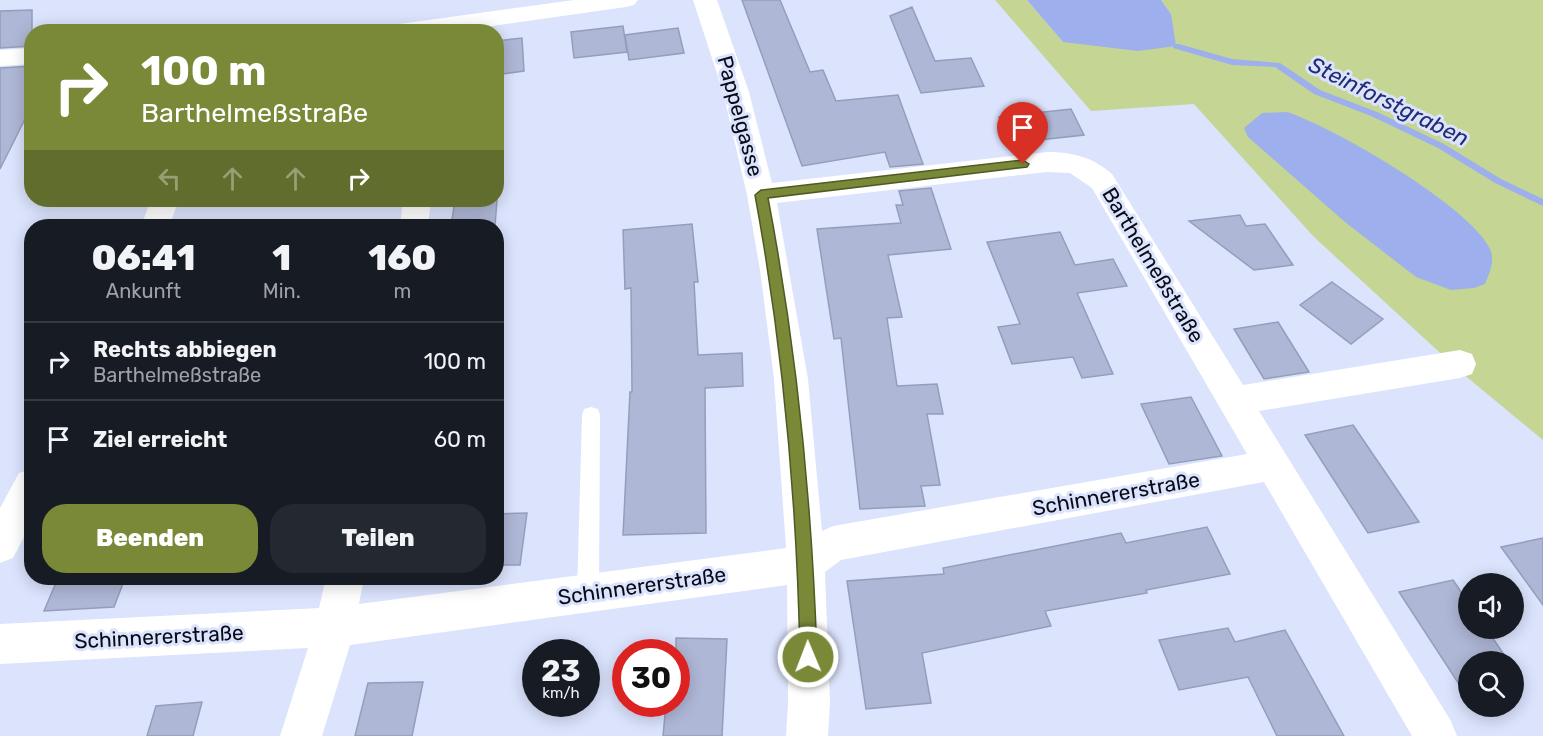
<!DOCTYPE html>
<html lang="de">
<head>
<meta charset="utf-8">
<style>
	:root { --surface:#171b24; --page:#242831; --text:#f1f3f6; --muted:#9ea1a6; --line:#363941; --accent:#798938 }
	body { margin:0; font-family:Rubik,sans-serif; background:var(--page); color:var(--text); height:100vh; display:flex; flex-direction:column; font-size:22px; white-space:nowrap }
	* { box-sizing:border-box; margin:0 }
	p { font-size:20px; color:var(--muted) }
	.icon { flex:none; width:33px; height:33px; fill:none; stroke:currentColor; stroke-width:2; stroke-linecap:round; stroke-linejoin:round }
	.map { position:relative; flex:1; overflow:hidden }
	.panel { position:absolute; left:24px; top:219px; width:480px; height:366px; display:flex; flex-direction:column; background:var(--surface); border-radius:24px; box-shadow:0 3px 15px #0003 }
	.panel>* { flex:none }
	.hud { position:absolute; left:24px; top:24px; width:480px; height:183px; border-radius:24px; box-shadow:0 3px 15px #0003; background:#798938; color:#fff; overflow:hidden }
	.tools { position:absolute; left:1458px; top:573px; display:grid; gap:12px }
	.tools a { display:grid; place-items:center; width:66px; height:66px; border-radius:50%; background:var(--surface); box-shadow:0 3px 15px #0003; font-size:30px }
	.speed { position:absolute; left:522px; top:639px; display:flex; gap:12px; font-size:30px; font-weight:700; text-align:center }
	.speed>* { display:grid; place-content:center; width:78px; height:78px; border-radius:50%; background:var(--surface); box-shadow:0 3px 15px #0003; line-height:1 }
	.speed small { font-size:15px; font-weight:400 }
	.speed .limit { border:9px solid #d22; background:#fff; color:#111 }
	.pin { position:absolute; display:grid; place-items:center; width:51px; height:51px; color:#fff; margin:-62px -26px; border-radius:50% 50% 50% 0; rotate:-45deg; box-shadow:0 0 6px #0007 }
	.pin .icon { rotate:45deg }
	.me { position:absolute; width:66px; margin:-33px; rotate:359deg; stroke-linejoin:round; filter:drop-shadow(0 0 4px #0008) }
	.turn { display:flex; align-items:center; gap:21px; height:126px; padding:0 18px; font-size:27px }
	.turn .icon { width:78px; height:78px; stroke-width:2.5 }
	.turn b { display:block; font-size:42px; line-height:51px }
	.lanes { display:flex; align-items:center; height:57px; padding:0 18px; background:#0003; justify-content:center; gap:30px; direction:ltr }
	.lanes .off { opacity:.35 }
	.eta { display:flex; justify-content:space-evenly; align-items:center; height:102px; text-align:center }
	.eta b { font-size:36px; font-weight:800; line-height:42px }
	.primary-button { display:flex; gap:12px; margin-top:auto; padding:12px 18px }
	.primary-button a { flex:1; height:69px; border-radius:24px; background:var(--accent); color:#fff; font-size:24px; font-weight:800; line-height:69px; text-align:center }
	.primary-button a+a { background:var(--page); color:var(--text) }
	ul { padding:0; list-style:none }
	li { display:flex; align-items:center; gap:18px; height:78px; padding:0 18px; border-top:2px solid var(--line) }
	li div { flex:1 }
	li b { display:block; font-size:22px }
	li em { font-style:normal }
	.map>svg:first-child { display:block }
	.green { fill:#c5d593 }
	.water { fill:#9dafec }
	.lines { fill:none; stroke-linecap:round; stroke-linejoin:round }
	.stream { fill:#9dafec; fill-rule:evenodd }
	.building { fill:#aeb7d6; stroke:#949ebc; stroke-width:1.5 }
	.service { fill:#fff; fill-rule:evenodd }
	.minor { fill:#fff; fill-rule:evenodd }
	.route { fill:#798938; stroke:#4f5924; stroke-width:1.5 }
	.labels { text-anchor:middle; stroke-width:6; stroke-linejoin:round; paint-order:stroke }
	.street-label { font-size:21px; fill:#080b16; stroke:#dbe3fd }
	.water-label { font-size:22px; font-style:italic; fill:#222c72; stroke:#dbe3fd }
</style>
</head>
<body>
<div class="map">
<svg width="1543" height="736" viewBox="0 0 1543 736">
	<rect width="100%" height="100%" fill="#dbe3fd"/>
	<path class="green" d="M995 0H1027L1063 42 1171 14 1161 0H1543V440L1462 373 1314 237 1194 104 1091 111Z"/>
	<path class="water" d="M1027 0H1161L1171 14 1176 46 1138 51 1063 42Z
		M1287 112C1333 127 1470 206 1490 249 1495 261 1490 272 1485 284L1474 288 1451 290 1416 277 1345 222 1248 137 1244 128 1262 113Z"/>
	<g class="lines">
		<path class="stream" d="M1173 44H1179L1232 59 1280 63 1320 90 1377 112 1444 144 1501 179 1543 199V206L1495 183 1438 148 1371 116 1314 94 1275 67 1232 65 1173 48Z"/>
	</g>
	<path class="building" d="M742 0H780L810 72 823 70 836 101 898 95 923 164 890 167 885 152 802 166Z
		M912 7 935 61 971 58 984 86 921 93 890 16Z
		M32 10V46L0 48V11Z
		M623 26 627 52 574 58 571 32Z
		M678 28 684 53 629 60 625 35Z
		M522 38 524 71 496 75V41Z
		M32 66V105L0 169V68Z
		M1071 109 1084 135 1011 143 999 117Z
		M931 188 951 249 888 255 902 317 887 318 897 386 937 384 943 414H927L940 485 921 486 925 506 860 509 841 338 834 339 817 229 901 223 896 205H903L899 191Z
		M455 200H497L495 226H451Z
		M1240 215 1246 226 1265 224 1293 265 1254 270 1189 221Z
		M692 224 698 282H694L698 355 742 353 743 386 705 388 706 533 623 535 630 392H632L631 288 625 289 623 230Z
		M1060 232 1075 265 1113 259 1127 286 1077 293 1113 374 1082 378 1073 357 1012 364 998 327 1020 324 987 242Z
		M1332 282 1383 319 1351 344 1300 305Z
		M1278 322 1309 372 1264 379 1234 329Z
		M1191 397 1222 456 1169 464 1141 404Z
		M1353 425 1385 472 1419 522 1368 533 1305 435Z
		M527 513 520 565H496V514Z
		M1207 527 1230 574 1146 590 1147 593 1045 611 1051 626 922 653 931 703 866 709 847 581 944 574 943 568 1121 533 1126 543Z
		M1543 538V605L1501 547Z
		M58 578H125L114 607 44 611Z
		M1453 580 1468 602V628H1486L1509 662H1468V698L1399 592Z
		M1228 628 1235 642 1285 630 1344 736H1277L1248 677 1179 690 1159 640Z
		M676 638 727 639 722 736H663L666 704H676Z
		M423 682 412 736H355L368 683Z
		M202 702 193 736H147L156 706Z"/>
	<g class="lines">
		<path class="service" d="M591 407 598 409 600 415 599 593 595 600 588 603 581 600 577 593 582 415 584 409Z"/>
		<path class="minor" d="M574 0H638L634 5 626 7 449 32H380L383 27 392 25Z
			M693 0H717L749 92 772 183 1047 152C1072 152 1093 157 1112 174L1243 385 1460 350 1472 354 1476 364 1472 374 1460 378 1259 411 1451 721 1457 736H1412L1264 482 841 560 825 572 830 703 828 736H786L788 703 787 585 350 645 322 736H280L308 648 0 664V624L319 608 326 578H364L359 604 786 548 774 379 760 270 747 195 723 92ZM1047 172 1070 173 1092 188 1247 454 833 526 822 531 808 379 777 203Z
			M32 48V64L0 66V50Z
			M151 200H179L169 226H141Z
			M403 200H431L428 226H400Z
			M32 469V522L13 558 0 563V508L19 473Z"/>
	</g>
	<path class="route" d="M1023 160 1029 164 1027 167 768 198C797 350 812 503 817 657L814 663 808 665 802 663 800 657C797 502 783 347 755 195L761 190Z"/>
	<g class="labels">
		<g class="street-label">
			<text transform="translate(740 116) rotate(75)" y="7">Pappelgasse</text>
			<text transform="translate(1153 265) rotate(59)" y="7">Barthelmeßstraße</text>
			<text transform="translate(1116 494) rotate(-10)" y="7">Schinnererstraße</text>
			<text transform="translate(642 586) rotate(-8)" y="7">Schinnererstraße</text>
			<text transform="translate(159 637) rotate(-3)" y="7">Schinnererstraße</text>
		</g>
		<g class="water-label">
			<text transform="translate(1389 101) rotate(26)" y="8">Steinforstgraben</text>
		</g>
	</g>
</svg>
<div class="tools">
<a><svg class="icon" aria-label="sound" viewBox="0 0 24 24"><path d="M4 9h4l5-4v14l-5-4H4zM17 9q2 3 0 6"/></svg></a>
<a><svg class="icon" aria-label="search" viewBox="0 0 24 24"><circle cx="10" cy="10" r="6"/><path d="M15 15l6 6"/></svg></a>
</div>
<div class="speed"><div>23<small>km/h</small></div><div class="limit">30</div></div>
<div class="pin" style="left:1023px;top:164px;background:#d93025"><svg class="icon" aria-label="arrive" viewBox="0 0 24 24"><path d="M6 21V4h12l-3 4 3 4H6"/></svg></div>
<svg class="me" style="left:808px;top:657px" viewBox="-20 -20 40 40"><circle r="17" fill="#798938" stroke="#fff" stroke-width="3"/><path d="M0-11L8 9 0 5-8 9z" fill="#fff"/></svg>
<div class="hud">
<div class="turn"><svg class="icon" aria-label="right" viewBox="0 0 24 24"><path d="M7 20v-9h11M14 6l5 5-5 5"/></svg><div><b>100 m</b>Barthelmeßstraße</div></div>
<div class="lanes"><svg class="icon off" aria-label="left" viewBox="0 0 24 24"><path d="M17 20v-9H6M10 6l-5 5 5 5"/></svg><svg class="icon off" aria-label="ahead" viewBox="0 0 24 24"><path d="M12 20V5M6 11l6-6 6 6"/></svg><svg class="icon off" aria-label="ahead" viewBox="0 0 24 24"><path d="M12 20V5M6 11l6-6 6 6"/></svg><svg class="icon" aria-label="right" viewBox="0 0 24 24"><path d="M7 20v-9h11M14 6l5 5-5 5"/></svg></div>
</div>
<section class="panel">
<div class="eta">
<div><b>06:41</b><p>Ankunft</p></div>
<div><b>1</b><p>Min.</p></div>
<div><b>160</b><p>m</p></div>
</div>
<ul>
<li><svg class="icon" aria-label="right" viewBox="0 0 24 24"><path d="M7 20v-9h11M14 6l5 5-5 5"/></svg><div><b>Rechts abbiegen</b><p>Barthelmeßstraße</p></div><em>100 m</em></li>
<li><svg class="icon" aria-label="arrive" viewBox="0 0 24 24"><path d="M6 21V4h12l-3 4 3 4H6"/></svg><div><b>Ziel erreicht</b></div><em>60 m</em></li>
</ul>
<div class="primary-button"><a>Beenden</a><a>Teilen</a></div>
</section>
</div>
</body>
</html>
